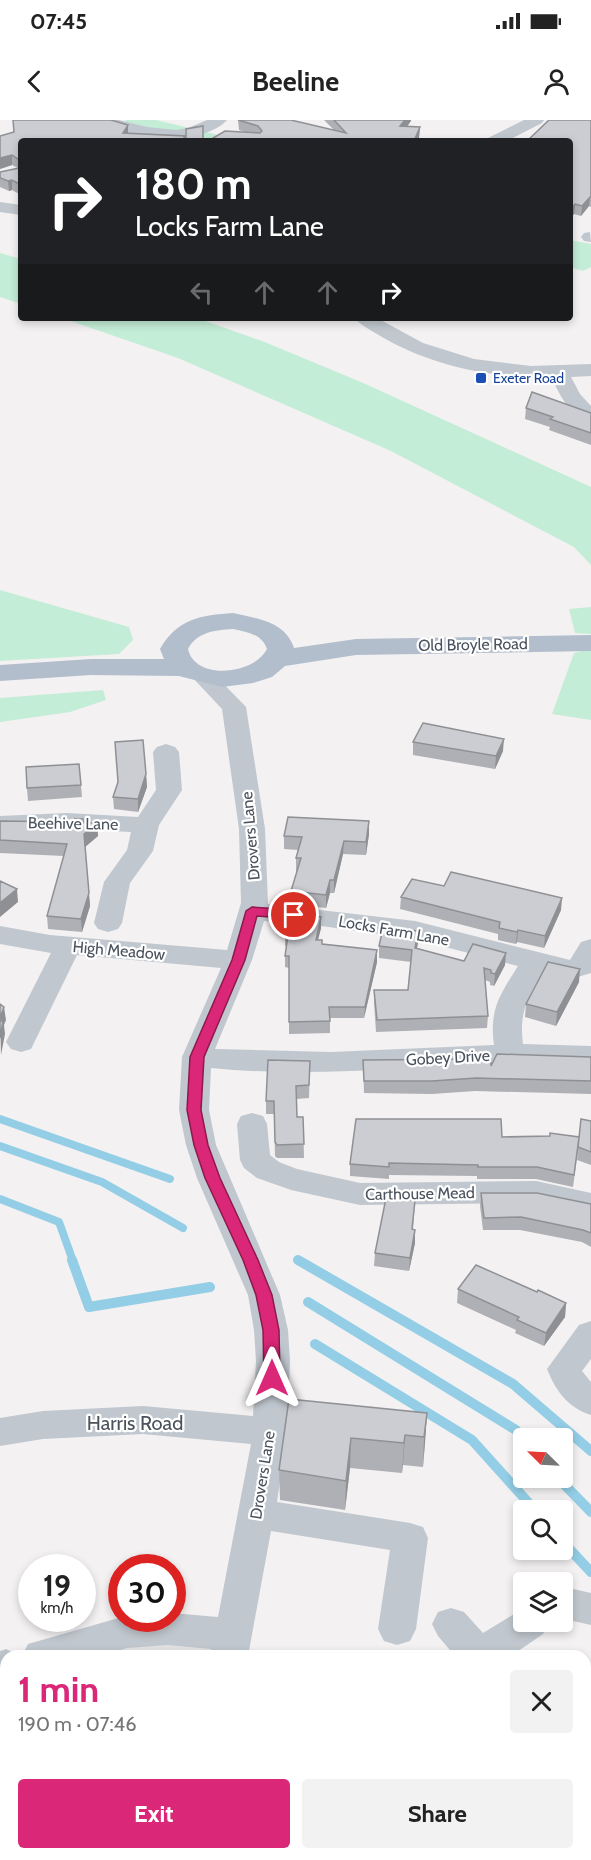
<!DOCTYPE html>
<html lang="en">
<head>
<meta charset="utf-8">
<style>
	:root { --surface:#fff; --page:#f2f2f2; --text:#222; --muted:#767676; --accent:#db2777 }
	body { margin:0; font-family:Cabin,sans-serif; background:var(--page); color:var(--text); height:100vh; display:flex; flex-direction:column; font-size:22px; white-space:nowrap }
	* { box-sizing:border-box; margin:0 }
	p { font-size:20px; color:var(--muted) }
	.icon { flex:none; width:33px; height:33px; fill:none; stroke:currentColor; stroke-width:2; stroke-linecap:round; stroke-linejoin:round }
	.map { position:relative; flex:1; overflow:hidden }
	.drawer { position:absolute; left:0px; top:1530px; width:591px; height:210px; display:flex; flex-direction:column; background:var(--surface); border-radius:18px 18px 0 0; box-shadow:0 3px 9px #0003 }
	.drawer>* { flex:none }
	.guide { position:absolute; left:18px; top:18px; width:555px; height:183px; border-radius:6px; box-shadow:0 3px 9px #0003; background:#202124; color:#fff; overflow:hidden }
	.needle { width:39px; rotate:294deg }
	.buttons { position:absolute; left:513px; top:1308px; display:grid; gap:12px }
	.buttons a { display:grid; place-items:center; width:60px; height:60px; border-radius:6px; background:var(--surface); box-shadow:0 3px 9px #0003; font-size:30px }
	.speed { position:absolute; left:18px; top:1434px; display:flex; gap:12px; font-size:30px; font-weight:700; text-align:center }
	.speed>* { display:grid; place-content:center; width:78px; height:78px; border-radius:50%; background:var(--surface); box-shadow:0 3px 9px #0003; line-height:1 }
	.speed small { font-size:15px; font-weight:400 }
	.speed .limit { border:9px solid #d22; background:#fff; color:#111 }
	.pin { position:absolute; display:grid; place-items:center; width:51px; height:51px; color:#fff; margin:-26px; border:3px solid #fff; border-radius:50%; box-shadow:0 2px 6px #0007 }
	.me { position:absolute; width:66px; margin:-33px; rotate:0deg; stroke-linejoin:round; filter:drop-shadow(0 0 4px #0008) }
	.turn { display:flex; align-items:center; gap:21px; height:126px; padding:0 18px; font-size:27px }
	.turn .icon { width:78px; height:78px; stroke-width:2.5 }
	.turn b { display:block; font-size:42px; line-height:51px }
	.lanes { display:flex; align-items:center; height:57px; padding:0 18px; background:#0003; justify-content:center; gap:30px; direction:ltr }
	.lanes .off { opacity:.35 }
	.round { display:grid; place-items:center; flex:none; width:63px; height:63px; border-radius:6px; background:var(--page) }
	.head { display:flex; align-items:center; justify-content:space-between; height:102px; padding:0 18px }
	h1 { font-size:36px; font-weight:700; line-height:45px; color:var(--accent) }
	.primary-button { display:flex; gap:12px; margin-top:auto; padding:12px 18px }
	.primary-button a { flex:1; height:69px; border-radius:6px; background:var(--accent); color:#fff; font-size:24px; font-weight:700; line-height:69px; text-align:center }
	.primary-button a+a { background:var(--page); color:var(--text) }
	.status { display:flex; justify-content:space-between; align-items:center; height:42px; padding:0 30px; background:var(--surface); direction:ltr }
	.status svg { height:16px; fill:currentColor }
	header { display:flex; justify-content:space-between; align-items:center; height:78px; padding:0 18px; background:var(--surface); font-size:27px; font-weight:700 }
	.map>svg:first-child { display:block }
	.commercial { fill:#fbf8ed }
	.education { fill:#e4e2e2 }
	.green { fill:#c3edd7 }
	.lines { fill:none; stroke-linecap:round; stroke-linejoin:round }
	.stream-far1 { stroke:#93cee6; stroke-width:8 }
	.stream { stroke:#93cee6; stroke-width:10 }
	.minor { fill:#c0c7ce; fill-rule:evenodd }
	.major { fill:#b3becd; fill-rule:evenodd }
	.wall { fill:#afb0b5 }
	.shaded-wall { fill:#8e9094 }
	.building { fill:#cbcdd3; stroke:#8e9094; stroke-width:1.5 }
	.route { fill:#db2777; stroke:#8e194d; stroke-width:1.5 }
	.transit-dot { fill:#1a4fb4; stroke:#fff; stroke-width:2 }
	.labels { text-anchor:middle; stroke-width:4.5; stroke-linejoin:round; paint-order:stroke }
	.far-transit-label { font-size:14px; fill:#164399; stroke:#fff; text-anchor:start }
	.street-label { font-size:16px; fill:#4a525d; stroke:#fff }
	.near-street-label { font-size:20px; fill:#4a525d; stroke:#fff }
</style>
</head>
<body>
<div class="status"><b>07:45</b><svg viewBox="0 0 49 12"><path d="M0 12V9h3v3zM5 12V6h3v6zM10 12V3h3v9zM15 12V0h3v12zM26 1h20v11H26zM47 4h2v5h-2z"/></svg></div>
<header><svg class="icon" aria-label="back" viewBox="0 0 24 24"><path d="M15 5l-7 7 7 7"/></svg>Beeline<svg class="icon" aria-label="person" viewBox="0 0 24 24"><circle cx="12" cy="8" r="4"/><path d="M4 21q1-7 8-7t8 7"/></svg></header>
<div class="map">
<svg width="591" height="1740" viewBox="0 0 591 1740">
	<rect width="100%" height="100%" fill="#f3f1f1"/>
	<path class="commercial" d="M200 1734H494L497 1740H198Z"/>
	<path class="education" d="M155 1522 220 1529 219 1536H77Z
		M6 1556V1734H170L169 1740H0V1558Z"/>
	<path class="green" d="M126 0H156L243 21H190L124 3Z
		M570 120 591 124V147L583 151 570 147Z
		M0 133 21 139V184L0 177Z
		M62 198H197L262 221 361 262 591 367V445L574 427 391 331 178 238Z
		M0 470 129 507 133 520 119 534 0 541Z
		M591 487V514L575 513 569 489Z
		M582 531H591V600L552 594 574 533Z
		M103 570 106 580 70 592 0 602V578Z"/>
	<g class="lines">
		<path class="stream-far1" d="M0 999 170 1059
			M0 1026 102 1062 183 1108
			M0 1079 59 1102 73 1141
			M298 1140 300 1141"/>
		<path class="stream" d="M72 1140 89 1187 210 1167
			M298 1140 513 1264 591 1331
			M308 1182 516 1310 524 1319
			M315 1224 472 1320 535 1390
			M558 1358 591 1392
			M562 1421 591 1452"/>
		<path class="minor" d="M95 0H119L147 7 176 10 188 8 207 0H227C221 7 211 11 203 14 167 25 132 15 97 3Z
			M524 0H544L542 3 507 21H486L488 18Z
			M0 82 21 85V95L0 92Z
			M590 112 591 122 584 121 581 117 584 113Z
			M355 198H377L423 223 474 239 531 246 591 244V256L571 257 580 274 591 286V303C572 298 559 275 552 258 492 258 429 246 377 214 369 209 360 205 355 198Z
			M204 550 212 552 246 587 265 709 268 784 415 801 570 840 581 822 591 819V853L571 859 543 852C527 879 519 892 523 924L591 926V946C464 938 338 961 211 948L209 990 216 1025 280 1175 288 1210 290 1241 287 1312 277 1382 410 1403 423 1407 428 1418 416 1509 410 1521 397 1525 384 1521 378 1509 390 1430 271 1411 248 1536H210L211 1529 168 1525 127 1528 100 1536H22L28 1524 122 1497 172 1498V1493L218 1497 251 1324 143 1314 43 1319 0 1326V1298L43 1291 143 1286 253 1296 256 1241 254 1210 248 1175 197 1058 186 1025 179 990 182 937 221 848 77 835 31 929 21 932 11 929 6 922 51 833 0 824V806L50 815 227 830 241 783 239 709 222 589 192 557 196 552ZM264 801 314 805 415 819 518 846C500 875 489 889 494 925L331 932 215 929 252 840Z
			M166 624 175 627 179 632 182 670 159 705 153 731 130 763 122 803 118 809 108 812 98 809 94 803 104 762 127 730 131 712 67 709 0 712V696L67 693 138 697 156 670 153 632 157 627Z
			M252 993 263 996 267 1004 270 1035 279 1042 297 1049 360 1063 536 1061 591 1073V1095L536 1083 360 1085 291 1070 257 1058 244 1048 240 1040 237 1004 241 996Z
			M591 1201V1239L582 1251 591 1262V1295C567 1287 556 1271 547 1249L579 1205Z
			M573 1469 591 1473V1505L573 1501 562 1502H560H562V1470Z
			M451 1488 464 1492 483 1513 524 1488V1502H549L543 1514 511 1536H455L438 1516 432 1504 438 1492Z
			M6 1529 20 1536H6V1563L0 1565V1531Z
			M166 1734H206L205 1740H163Z"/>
		<path class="major" d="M233 493C258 499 285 501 294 528L356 519 591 515V531L356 535 285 546 272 557 253 563 222 567 179 556 91 555 0 561V545L91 539H164L160 529C177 499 201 495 233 493ZM233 509C247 512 262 514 267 529 254 555 195 561 188 529 197 512 215 510 233 509Z"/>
	</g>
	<path class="wall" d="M238 0 334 10 324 0H411L407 7H420L419 17 418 21H208L247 13 239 10Z
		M591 0V87L589 86 581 96 574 94 570 99Z
		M21 21V75L12 70 9 71 0 67V52L18 48 12 45 0 49Z
		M526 288 591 293V325L549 310 550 307 525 299Z
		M413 622 503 631 495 649 413 635Z
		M79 644 82 677 28 681 27 668Z
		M146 654 147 667 138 692 114 689 113 677Z
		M0 701 97 703 98 716 85 727 90 786 82 812 48 809 47 796 64 736 0 733Z
		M369 714 366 735 343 734 334 773H330L326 788 291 784V771L297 751H296V738L298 730 284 729V716Z
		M444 766 561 790 544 828 517 822 516 824 498 820V814L400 789 401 777Z
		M321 808 318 820 322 824 377 830V842L364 898H330V913L289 914V848L285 847V836L286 826H285V815Z
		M418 823 417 828 464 841 505 845 494 866 490 865V862L485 860 488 896 487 908 376 912 374 882V870H408L411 842 379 838V826Z
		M579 862 556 906 525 897 526 884Z
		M591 937V974L475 971 432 974 364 973 363 940 491 946Z
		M310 941 309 978 296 979 297 997H303L304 1038H277L275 1036 274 994H266V981Z
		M591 1001V1045L577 1040 578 1029 573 1067 536 1059H477V1056L389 1055V1059L350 1056V1044L502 1017H579Z
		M481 1073 591 1084V1127L582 1122 520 1110H483L480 1086Z
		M415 1080 413 1109 415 1110V1123L409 1151 374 1146 375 1133Z
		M458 1169 537 1172 566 1183 565 1197 544 1226 515 1213 516 1210 457 1183Z
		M289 1279 427 1293 423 1347 403 1345 402 1353 350 1348 345 1390 280 1380 279 1350Z
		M529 1734H585L591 1740H531Z"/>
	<path class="shaded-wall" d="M405 0H411V1L400 16V6Z
		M128 5V15L123 13Z
		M420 7 419 17 418 21H414Z
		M12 35V45L0 49V38Z
		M12 60V70L9 71 8 61Z
		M590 76 589 86 581 96 582 86Z
		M575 84 574 94 570 99V90Z
		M504 619 503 631 495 649 496 636Z
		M146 654 147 667 138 692V679Z
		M369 701V714L366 735V722Z
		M97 703 98 716 85 727 90 786 82 812 81 799 84 714Z
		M344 721 343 734 334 773V760Z
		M330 760V773L326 788V775Z
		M17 769 18 782 0 797V783Z
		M562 778 561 790 544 828 545 816Z
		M321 797V808L315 831 316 820Z
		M518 810 517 822 516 824 517 812Z
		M418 811V823L414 840 415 828Z
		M377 830V842L364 898 365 887Z
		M506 833 505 845 494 866 495 854Z
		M580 849 579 862 556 906 557 892Z
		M4 887 6 900 4 905 5 914 1 935 0 898Z
		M415 1110V1123L409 1151 410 1138Z
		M566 1183 565 1197 544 1226 546 1213Z
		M427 1293 425 1323 423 1347 424 1317Z
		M405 1315 403 1345 402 1353 404 1323Z
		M351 1318 350 1348 345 1390 346 1361Z"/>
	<path class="building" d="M13 0H111L128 5 123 13 185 16 182 21H21V41L12 35 0 38V16L14 12Z
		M238 0H291L346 13 334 0H405L400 6 420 7 414 21H208L225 11 260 13 262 11 258 6Z
		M549 0H591V76L582 86 575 84 570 90V21H527Z
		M203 6V21H186V9Z
		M21 44V65L12 60 8 61 0 58V52L19 48Z
		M532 272 591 293V313L550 299 553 297 526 288Z
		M423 603 504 619 496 636 413 622Z
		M143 620 146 654 138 679 113 677 118 662 115 622Z
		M79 644 81 665 27 668 26 647Z
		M288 697 369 701 366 722 344 721 334 760H330L326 775 291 771 301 738H296L302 717 284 716Z
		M74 699H83V703H97L84 714 89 773 81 799 47 796 67 724 0 720V701L73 702Z
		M451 752 562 778 545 816 518 810 517 812 499 808 500 802 401 777 412 759 444 766Z
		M0 761 17 769 0 783Z
		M290 794 321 797 316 820H322V824L377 830 365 887H329L330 901 289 902V836H285L288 815H285Z
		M383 808 418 811 415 828 464 841 473 824 506 833 495 854 491 853V850L484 848 488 896 377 900 374 870H408L412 830 379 826Z
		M548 842 580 849 557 892 526 884Z
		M0 884 4 887 0 898Z
		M0 901H3L0 918Z
		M497 934 591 937V961L476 958 432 961H364L363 940 491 939V946Z
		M268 940 310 941 309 965 296 966 297 997H303L304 1024 277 1025 275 1022 274 981H266Z
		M356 999H501L502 1017 550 1016V1013L579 1017 574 1055 537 1047H478V1045L389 1043V1047L350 1044Z
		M581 999 591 1001V1032L578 1027Z
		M481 1073H537L591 1084V1113L583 1110 521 1097 484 1098Z
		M386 1078 415 1080 412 1109 415 1110 410 1138 375 1133Z
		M476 1145 537 1172 538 1170 566 1183 546 1213 517 1200 519 1197 458 1169Z
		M289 1279 427 1293 424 1317 405 1315 404 1323 351 1318 346 1361 279 1350Z
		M585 1718 591 1734V1740H537L535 1734H585Z"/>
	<path class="route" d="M252 787 294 790 300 795 294 799 257 796 245 840 204 937 201 990 208 1025 220 1058 258 1140 272 1175 279 1210 280 1258 278 1263 272 1265 266 1263 264 1258 263 1210 256 1175 243 1140 205 1058 194 1025 187 990 190 937 232 840 246 791Z"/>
	<rect class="transit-dot" x="475" y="252" width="12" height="12" rx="3"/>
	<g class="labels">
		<g class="far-transit-label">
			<text x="493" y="263">Exeter Road</text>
		</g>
		<g class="street-label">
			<text transform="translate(473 524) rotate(-1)" y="6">Old Broyle Road</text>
			<text transform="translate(73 703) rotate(1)" y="6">Beehive Lane</text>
			<text transform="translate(250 716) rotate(-95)" y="6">Drovers Lane</text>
			<text transform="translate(394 810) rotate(10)" y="6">Locks Farm Lane</text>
			<text transform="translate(119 830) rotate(5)" y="6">High Meadow</text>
			<text transform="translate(448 937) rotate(-3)" y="6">Gobey Drive</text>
			<text transform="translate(420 1073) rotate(-1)" y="6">Carthouse Mead</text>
			<text transform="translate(262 1355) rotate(-81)" y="6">Drovers Lane</text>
		</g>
		<g class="near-street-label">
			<text x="135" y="1310">Harris Road</text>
		</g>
	</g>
</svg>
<div class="buttons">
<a><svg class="needle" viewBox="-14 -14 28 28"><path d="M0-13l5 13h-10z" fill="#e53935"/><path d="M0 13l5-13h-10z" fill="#767676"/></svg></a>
<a><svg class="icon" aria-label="search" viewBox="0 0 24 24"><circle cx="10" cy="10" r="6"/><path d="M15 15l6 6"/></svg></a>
<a><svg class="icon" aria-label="layers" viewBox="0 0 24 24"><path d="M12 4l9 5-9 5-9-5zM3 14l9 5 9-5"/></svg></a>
</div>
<div class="speed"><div>19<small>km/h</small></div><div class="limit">30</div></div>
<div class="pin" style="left:294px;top:795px;background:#d93025"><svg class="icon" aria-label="arrive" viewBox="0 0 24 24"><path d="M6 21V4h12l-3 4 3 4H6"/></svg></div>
<svg class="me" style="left:272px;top:1258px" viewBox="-20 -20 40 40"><path d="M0-17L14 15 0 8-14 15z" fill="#db2777" stroke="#fff" stroke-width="4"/></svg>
<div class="guide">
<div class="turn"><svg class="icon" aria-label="right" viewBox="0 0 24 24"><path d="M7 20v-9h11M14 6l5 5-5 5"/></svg><div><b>180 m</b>Locks Farm Lane</div></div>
<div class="lanes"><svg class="icon off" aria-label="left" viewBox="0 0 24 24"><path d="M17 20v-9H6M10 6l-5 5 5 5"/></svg><svg class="icon off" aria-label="ahead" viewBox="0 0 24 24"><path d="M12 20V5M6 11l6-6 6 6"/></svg><svg class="icon off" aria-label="ahead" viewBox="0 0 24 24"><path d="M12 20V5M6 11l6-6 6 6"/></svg><svg class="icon" aria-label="right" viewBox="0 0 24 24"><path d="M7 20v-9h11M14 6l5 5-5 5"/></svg></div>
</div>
<section class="drawer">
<div class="head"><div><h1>1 min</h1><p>190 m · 07:46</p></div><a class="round"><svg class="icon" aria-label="close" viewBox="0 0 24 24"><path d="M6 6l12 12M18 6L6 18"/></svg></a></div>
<div class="primary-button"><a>Exit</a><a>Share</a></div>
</section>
</div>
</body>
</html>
